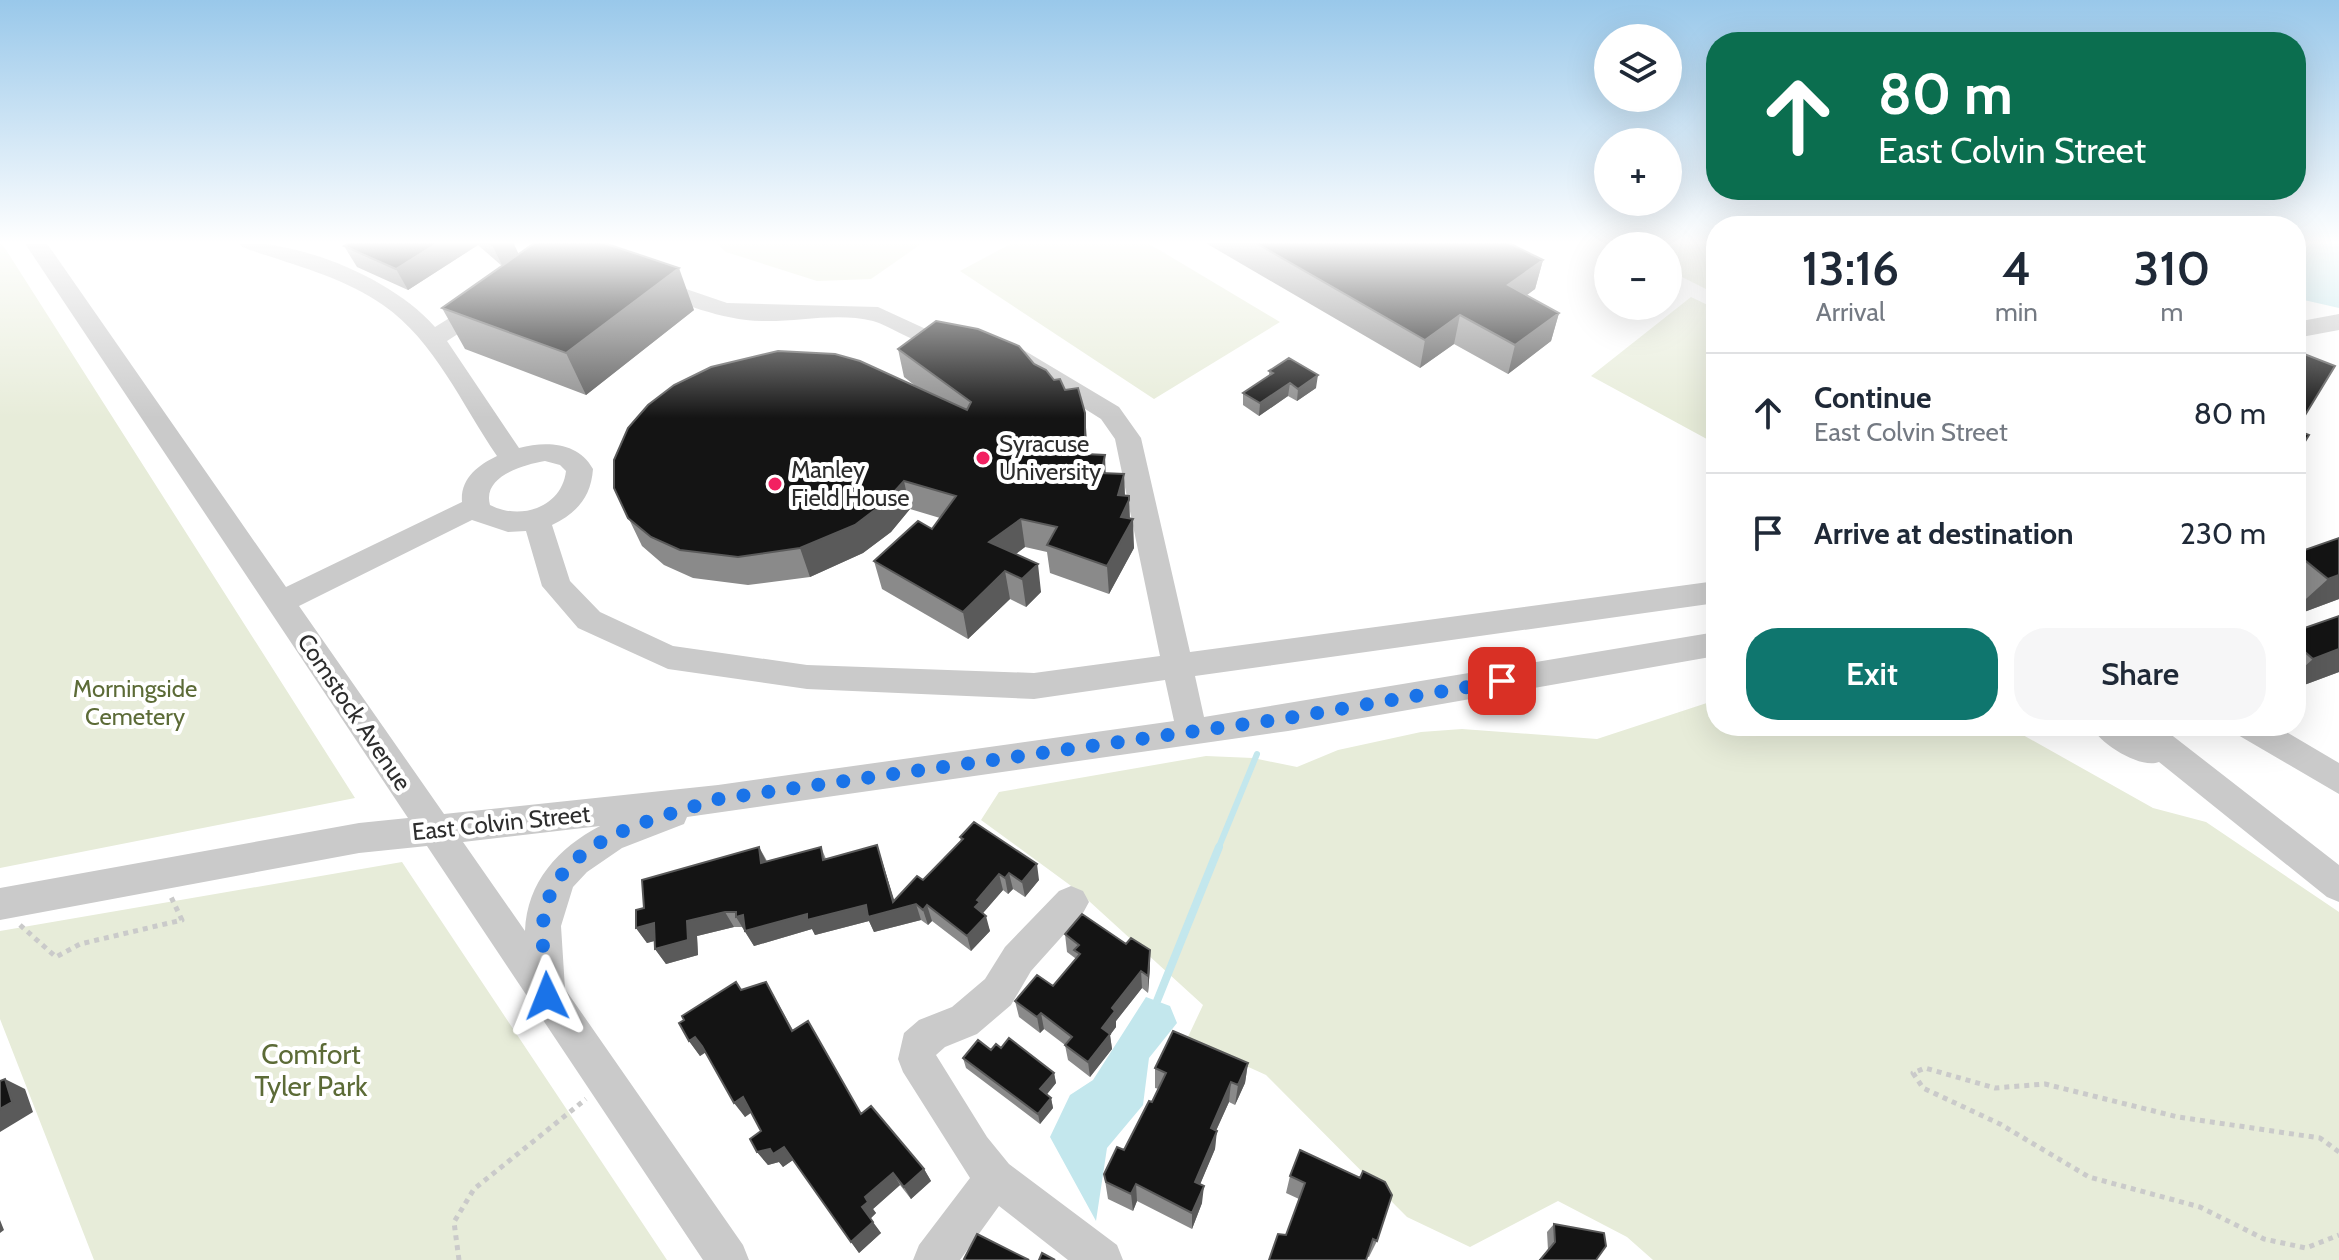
<!DOCTYPE html>
<html lang="en">
<head>
<meta charset="utf-8">
<style>
	:root { --surface:#fff; --page:#f6f6f7; --text:#1f2937; --muted:#747a83; --line:#e0e1e3; --accent:#0f766e }
	body { margin:0; font-family:Cabin,sans-serif; background:var(--page); color:var(--text); height:100vh; display:flex; flex-direction:column; font-size:30px; white-space:nowrap }
	* { box-sizing:border-box; margin:0 }
	p { font-size:26px; color:var(--muted) }
	.icon { flex:none; width:44px; height:44px; fill:none; stroke:currentColor; stroke-width:2; stroke-linecap:round; stroke-linejoin:round }
	.map { position:relative; flex:1; overflow:hidden }
	.drawer { position:absolute; left:1706px; top:216px; width:600px; height:520px; display:flex; flex-direction:column; background:var(--surface); border-radius:32px; box-shadow:0 8px 32px #0002 }
	.drawer>* { flex:none }
	.hud { position:absolute; left:1706px; top:32px; width:600px; height:168px; border-radius:32px; box-shadow:0 8px 32px #0002; background:#0b6e4f; color:#fff; overflow:hidden }
	.tools { position:absolute; left:1594px; top:24px; display:grid; gap:16px }
	.tools a { display:grid; place-items:center; width:88px; height:88px; border-radius:50%; background:var(--surface); box-shadow:0 8px 32px #0002; font-size:40px }
	.pin { position:absolute; display:grid; place-items:center; width:68px; height:68px; color:#fff; margin:-34px; border-radius:16px; box-shadow:0 4px 12px #0006 }
	.me { position:absolute; width:88px; margin:-44px; rotate:358deg; stroke-linejoin:round; filter:drop-shadow(0 0 6px #0008) }
	.turn { display:flex; align-items:center; gap:28px; height:168px; padding:0 40px; font-size:36px }
	.turn .icon { width:104px; height:104px; stroke-width:2.5 }
	.turn b { display:block; font-size:56px; line-height:68px }
	.eta { display:flex; justify-content:space-evenly; align-items:center; height:136px; text-align:center }
	.eta b { font-size:48px; font-weight:600; line-height:56px }
	.action { display:flex; gap:16px; margin-top:auto; padding:16px 40px }
	.action a { flex:1; height:92px; border-radius:32px; background:var(--accent); color:#fff; font-size:32px; font-weight:600; line-height:92px; text-align:center }
	.action a+a { background:var(--page); color:var(--text) }
	ul { padding:0; list-style:none }
	li { display:flex; align-items:center; gap:24px; height:120px; padding:0 40px; border-top:2px solid var(--line) }
	li div { flex:1 }
	li b { display:block; font-size:30px }
	li em { font-style:normal }
	.map>svg:first-child { display:block }
	.green { fill:#e7ecd9 }
	.water { fill:#c3e7ed }
	.lines { fill:none; stroke-linecap:round; stroke-linejoin:round }
	.stream-far1 { stroke:#c3e7ed; stroke-width:6 }
	.stream { stroke:#c3e7ed; stroke-width:8 }
	.path { stroke:#cacaca; stroke-width:5; stroke-dasharray:5 5; stroke-linecap:butt }
	.minor { fill:#cacaca; fill-rule:evenodd }
	.wall { fill:#8a8a8a }
	.shaded-wall { fill:#5a5a5a }
	.building { fill:#141414; stroke:#5a5a5a; stroke-width:2 }
	.route { stroke:#1a73e8; stroke-width:14; stroke-dasharray:0 25.2 }
	.poi-dot { fill:#f22161; stroke:#fff; stroke-width:3 }
	.labels { text-anchor:middle; stroke-width:8; stroke-linejoin:round; paint-order:stroke }
	.poi-label { font-size:24px; fill:#2d2d2d; stroke:#fff; text-anchor:start }
	.park-label { font-size:24px; fill:#5c6b37; stroke:#fff }
	.street-label { font-size:24px; fill:#2d2d2d; stroke:#fff }
	.near-park-label { font-size:28px; fill:#5c6b37; stroke:#fff }
</style>
</head>
<body>
<div class="map">
<svg width="2339" height="1260" viewBox="0 0 2339 1260">
	<rect width="100%" height="100%" fill="#fff"/>
	<path class="green" d="M0 242H1L355 798 0 868Z
		M715 242H924L871 279 817 281 726 252Z
		M1014 242H1146L1280 322 1154 399 960 271Z
		M1610 242H1716V294L1668 270V246H1619Z
		M1691 297 1716 309V444L1591 376Z
		M1716 700V726H2007L2153 808 2206 822 2339 912V1260H1653L1627 1237 1558 1201 1470 1247 1407 1217 1266 1075 1187 1039 1203 1005 1078 891 981 820 999 792 1206 756 1253 758 1297 767 1338 750 1421 732 1462 729 1597 739Z
		M402 862 667 1260H94L0 1019V931Z"/>
	<path class="water" d="M2311 242H2339V308L2304 300 2296 292V261Z
		M1146 997 1170 1006 1177 1023 1149 1058 1143 1105 1107 1148 1096 1221 1050 1137 1070 1095 1093 1080Z"/>
	<g class="lines">
		<path class="stream-far1" d="M1218 849 1257 754"/>
		<path class="stream" d="M1157 1001 1219 847"/>
		<path class="path" d="M20 925 56 957 80 944 182 920 171 897
			M2339 1152 2320 1138 2178 1117 2045 1084 1995 1088 1925 1068 1913 1073 1923 1088 2000 1124 2089 1177 2200 1207 2264 1239 2306 1248 2339 1235
			M459 1260 454 1222 474 1189 586 1099"/>
		<path class="minor" d="M24 242H46L286 587 462 502C460 479 478 465 497 456 462 405 435 341 383 305 342 276 289 264 242 247L239 242C302 242 392 278 435 327L477 301H493L497 306 493 311 447 341 519 448C546 441 578 442 593 469 591 497 577 513 552 525L570 581 600 612 673 646 807 665 1034 673 1160 656 1115 439 1101 419 1006 359 1003 353 1006 347 1015 345 1119 407 1141 438 1190 652 1716 581V603L1195 676 1204 717 1716 632V656L1288 731 687 817 684 824 622 848 587 872 573 887 561 926 565 989 743 1245 749 1260H703L427 846 359 853 0 920V888L359 823 408 818ZM545 461 560 465 566 471C562 507 521 521 490 505 482 476 523 465 545 461ZM472 520 508 532 526 531 542 586 578 628 668 669 807 689 1034 699 1165 680 1174 721 718 785 444 814 299 606ZM600 826C558 848 527 882 525 931L463 842Z
			M651 277 727 303 878 307 928 330 957 332 969 340C951 368 893 326 873 321 837 312 798 322 762 321 720 320 682 303 643 289L639 284 643 279Z
			M2339 314V330L2296 338V322Z
			M2091 726H2160L2339 865V902L2327 897 2159 762C2140 769 2100 744 2091 726Z
			M2233 726H2276L2339 763V794L2238 735Z
			M1071 886 1083 891 1089 902 1083 913 1031 971 1011 1005 977 1034 945 1047 936 1055 987 1137 1009 1164 1117 1245 1123 1260H1068L999 1206 960 1260H913L919 1245 970 1178 903 1072 898 1059 904 1033 919 1020 952 1007 985 979 1005 947 1059 891Z"/>
	</g>
	<path class="wall" d="M351 242H513L518 254 694 310 586 395 465 349 442 308 502 266 478 245 408 290 357 267 344 246Z
		M1204 242H1507L1543 260 1535 289 1527 295 1559 313 1551 341 1508 374 1454 344 1420 368Z
		M898 349 1034 364 1065 390 1085 413 1087 454 1106 473 1124 474 1125 495 1129 500 1130 519 1134 548 1109 594 1050 573 1047 552 1025 547 1016 554 1041 592 1026 607 1010 599 968 639 882 589 874 561 932 529 940 518 910 509 891 532 863 553 810 577 748 585 693 578 664 565 642 546 614 488 918 388 904 377Z
		M1269 371 1316 388 1297 401 1288 396 1259 416 1243 405V393L1269 376Z
		M2339 538V599L2296 615V553Z
		M2339 616V672L2296 688V631Z
		M960 837 1039 880 1025 897 1013 889 1008 894 1003 890 983 913 990 931 971 951 932 921 928 925 921 920 874 932 869 921 815 935 812 929 754 946 742 927H734L697 936 698 955 666 964 655 949V941L647 943 636 928 644 908 759 847 767 861 821 847 826 859 882 861 894 901 923 880 961 841Z
		M1065 934 1126 944 1150 950V967L1148 993 1142 988 1116 1021V1027L1110 1035 1112 1049 1090 1077 1068 1060 1065 1045 1044 1029 1040 1033 1019 1017 1015 1001 1053 986 1076 960 1075 958 1067 952Z
		M766 982 793 1030 861 1114 924 1169 931 1181 911 1199 900 1185 873 1209 876 1213 870 1219 881 1233 859 1253 793 1160 783 1167 779 1162 768 1165 757 1152 761 1131 751 1113 745 1117 706 1052 700 1056 689 1041 741 990Z
		M1001 1048 1054 1073 1056 1083 1047 1094 1051 1098 1053 1108 1040 1124 966 1068 963 1058Z
		M1248 1063 1245 1083 1235 1105 1229 1102 1216 1131 1215 1149 1200 1184 1202 1203 1192 1229 1137 1201 1133 1211 1108 1199 1104 1174 1124 1150 1152 1102 1159 1089 1155 1088V1068Z
		M1300 1150 1377 1241 1369 1257 1286 1235 1299 1199 1286 1193 1290 1176Z
		M1554 1224 1596 1260H1539L1548 1250 1547 1232Z"/>
	<path class="shaded-wall" d="M439 242H476L478 245 408 290 396 269Z
		M500 242H513L521 259 503 267 492 245Z
		M1543 260 1535 289 1501 314 1508 285Z
		M679 268 694 310 586 395 566 353Z
		M1559 313 1551 341 1508 374 1515 345Z
		M1460 315 1454 344 1420 368 1425 340Z
		M1318 375 1316 388 1297 401 1298 389Z
		M1290 383 1288 396 1259 416 1260 403Z
		M1085 413 1087 442V482L1085 454Z
		M1105 455 1106 483 1101 473Z
		M1124 474 1125 503 1129 500 1130 524 1133 519 1134 548 1109 594 1107 566 1118 495Z
		M904 481 910 509 891 532 863 553 810 577 800 548Z
		M1021 519 1025 547 994 570 989 542Z
		M1038 564 1041 592 1026 607 1022 579Z
		M1005 571 1010 599 968 639 963 612Z
		M2339 575V599L2296 615V608L2328 579Z
		M2339 649V672L2296 688V674L2313 659Z
		M877 845 897 909 916 904 921 920 874 932 869 921 815 935 812 929 754 946 736 917 743 915Z
		M759 847 767 863H761Z
		M1037 864 1039 880 1025 897 1022 882Z
		M1009 873 1013 889 1008 894 1005 878Z
		M999 874 1003 890 983 913 975 907 977 900Z
		M927 905 932 921 928 925 923 910Z
		M725 912 734 927 697 936 698 955 666 964 655 949 687 921Z
		M986 916 990 931 971 951 967 936Z
		M654 923 664 938 647 943 636 928Z
		M1150 950V967L1148 993V976Z
		M1141 971 1142 988 1116 1021V1027L1110 1035 1112 1049 1090 1077 1088 1062 1102 1028 1112 1008Z
		M1041 1013 1044 1029 1040 1033 1037 1017Z
		M695 1037 706 1052 700 1056 689 1041Z
		M1248 1063 1245 1083 1235 1105 1238 1085Z
		M1054 1073 1056 1083 1043 1099 1040 1089Z
		M5 1079 25 1089 33 1112 0 1132V1109Z
		M1231 1082 1229 1102 1209 1146 1211 1128Z
		M743 1097 753 1111 745 1117 734 1103Z
		M1051 1098 1053 1108 1040 1124 1038 1114Z
		M1217 1131 1215 1149 1194 1199 1195 1182Z
		M784 1147 793 1160 783 1167 779 1162 768 1165 757 1152Z
		M924 1169 931 1181 911 1199 904 1187Z
		M893 1173 900 1185 873 1209 876 1213 870 1219 862 1207 865 1197Z
		M1136 1184 1137 1201 1133 1211 1131 1194Z
		M1204 1186 1202 1203 1192 1229V1213Z
		M0 1220 4 1230 0 1233Z
		M873 1222 881 1233 859 1253 851 1242Z"/>
	<path class="building" d="M351 242H439L396 269 344 246Z
		M488 242H500L492 245Z
		M538 242H601L679 268 566 353 442 308 533 244Z
		M1254 242H1507L1543 260 1508 285 1559 313 1515 345 1460 315 1425 340Z
		M936 321 978 329 1019 346 1034 364 1046 370 1054 380 1060 379 1065 390 1078 388 1085 413V454L1105 455 1101 473 1124 474 1118 495 1129 496V500L1121 517 1133 519 1107 566 1047 545 1057 527 1021 519 989 542 1038 564 1022 579 1005 571 963 612 874 561 918 521 932 529 956 496 904 481 884 503 855 525 800 548 738 557 680 550 651 537 628 518 614 488V460L628 428 648 405 674 385 711 367 778 351 835 354 860 361 967 410 971 402 898 349Z
		M2299 352 2335 366 2296 430 2309 435 2296 456V356Z
		M1289 358 1318 375 1298 389 1290 383 1260 403 1243 393 1273 373 1269 371Z
		M2339 538V575L2328 579 2296 553Z
		M2339 616V649L2313 659 2296 644V631Z
		M974 822 1037 864 1022 882 1009 873 1005 878 999 874 977 900 980 902 975 907 986 916 967 936 927 905 923 910 916 904 868 917 866 905 807 920V914L745 931 743 915 736 917V912H725L687 921 688 940 655 949 654 923 636 928V910L644 908 642 880 759 847 761 863 821 847 823 860 877 845 893 902 917 876 923 880 963 839 960 837Z
		M1082 914 1126 944 1131 938 1150 950 1148 976 1141 971 1112 1008 1115 1011 1102 1028 1110 1034 1088 1062 1065 1045 1072 1037 1041 1013 1037 1017 1015 1001 1037 975 1053 986 1080 954 1074 950 1079 945 1065 934Z
		M736 982 741 990 766 982 792 1031 808 1021 861 1114 871 1106 924 1169 904 1187 893 1173 865 1197 868 1202 862 1207 873 1222 851 1242 784 1147 773 1154 770 1149 757 1152 750 1139 761 1131 743 1097 734 1103 702 1046 695 1037 689 1041 679 1023 684 1020 682 1016Z
		M1173 1031 1248 1063 1238 1085 1231 1082 1211 1128 1217 1131 1195 1182 1204 1186 1192 1213 1136 1184 1131 1194 1106 1182 1104 1174 1117 1147 1124 1150 1149 1101 1152 1102 1166 1073 1155 1068Z
		M1009 1038 1054 1073 1040 1089 1051 1098 1038 1114 963 1058 978 1040 991 1050 996 1044 1001 1048Z
		M5 1079 12 1102 0 1109V1081Z
		M1300 1150 1360 1178 1363 1171 1385 1182 1392 1195 1377 1241 1373 1239 1366 1260H1269L1278 1234 1286 1235 1305 1183 1290 1176Z
		M1554 1224 1604 1233 1606 1246 1596 1260H1540L1555 1242Z
		M977 1234 1029 1260H966L964 1259Z
		M1042 1253 1055 1260H1039Z"/>
	<linearGradient id="sky" x2="0" y2="1"><stop stop-color="#99c8ea"/><stop offset="0.58" stop-color="#fff"/><stop offset="1" stop-color="#fff" stop-opacity="0"/></linearGradient>
	<rect width="2339" height="418" fill="url(#sky)"/>
	<g class="lines">
		<path class="route" d="M547 996C546 971 540 941 544 916 557 838 654 820 718 799L1288 718 1502 681"/>
	</g>
	<g class="poi-dot">
		<circle cx="983" cy="458" r="8"/>
		<circle cx="775" cy="484" r="8"/>
	</g>
	<g class="labels">
		<g class="poi-label">
			<text x="999" y="452">Syracuse<tspan x="999" dy="28">University</tspan></text>
			<text x="791" y="478">Manley<tspan x="791" dy="28">Field House</tspan></text>
		</g>
		<g class="park-label">
			<text x="135" y="697">Morningside<tspan x="135" dy="28">Cemetery</tspan></text>
		</g>
		<g class="street-label">
			<text transform="translate(354 712) rotate(56)" y="8">Comstock Avenue</text>
			<text transform="translate(501 823) rotate(-6)" y="8">East Colvin Street</text>
		</g>
		<g class="near-park-label">
			<text x="311" y="1064">Comfort<tspan x="311" dy="32">Tyler Park</tspan></text>
		</g>
	</g>
</svg>
<div class="tools">
<a><svg class="icon" aria-label="layers" viewBox="0 0 24 24"><path d="M12 4l9 5-9 5-9-5zM3 14l9 5 9-5"/></svg></a>
<a>+</a>
<a>−</a>
</div>
<div class="pin" style="left:1502px;top:681px;background:#d93025"><svg class="icon" aria-label="arrive" viewBox="0 0 24 24"><path d="M6 21V4h12l-3 4 3 4H6"/></svg></div>
<svg class="me" style="left:547px;top:996px" viewBox="-20 -20 40 40"><path d="M0-17L14 15 0 8-14 15z" fill="#1a73e8" stroke="#fff" stroke-width="4"/></svg>
<div class="hud">
<div class="turn"><svg class="icon" aria-label="ahead" viewBox="0 0 24 24"><path d="M12 20V5M6 11l6-6 6 6"/></svg><div><b>80 m</b>East Colvin Street</div></div>
</div>
<section class="drawer">
<div class="eta">
<div><b>13:16</b><p>Arrival</p></div>
<div><b>4</b><p>min</p></div>
<div><b>310</b><p>m</p></div>
</div>
<ul>
<li><svg class="icon" aria-label="ahead" viewBox="0 0 24 24"><path d="M12 20V5M6 11l6-6 6 6"/></svg><div><b>Continue</b><p>East Colvin Street</p></div><em>80 m</em></li>
<li><svg class="icon" aria-label="arrive" viewBox="0 0 24 24"><path d="M6 21V4h12l-3 4 3 4H6"/></svg><div><b>Arrive at destination</b></div><em>230 m</em></li>
</ul>
<div class="action"><a>Exit</a><a>Share</a></div>
</section>
</div>
</body>
</html>
